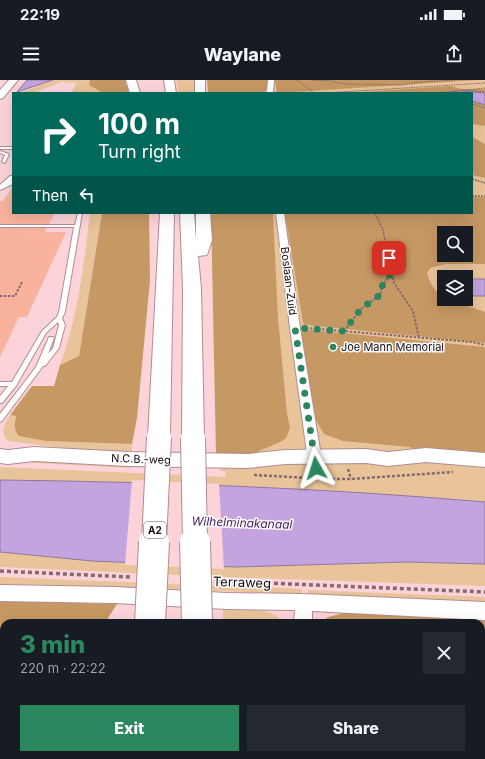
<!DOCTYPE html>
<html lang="en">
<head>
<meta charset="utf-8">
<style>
	:root { --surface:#171b24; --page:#242831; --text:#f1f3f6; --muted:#9ea1a6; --accent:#2b875e }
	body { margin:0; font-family:Inter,sans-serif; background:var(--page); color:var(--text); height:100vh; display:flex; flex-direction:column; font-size:15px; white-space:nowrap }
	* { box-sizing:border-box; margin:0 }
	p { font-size:13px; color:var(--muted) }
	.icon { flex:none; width:22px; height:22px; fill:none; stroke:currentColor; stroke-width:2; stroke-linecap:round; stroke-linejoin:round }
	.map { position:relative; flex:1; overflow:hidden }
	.sheet { position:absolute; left:0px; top:539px; width:485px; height:140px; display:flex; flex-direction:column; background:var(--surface); border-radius:12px 12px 0 0; box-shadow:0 4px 16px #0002 }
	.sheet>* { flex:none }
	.guide { position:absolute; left:12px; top:12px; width:461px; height:122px; border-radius:0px; box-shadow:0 4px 16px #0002; background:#00695c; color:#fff; overflow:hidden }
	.controls { position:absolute; left:437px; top:146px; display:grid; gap:8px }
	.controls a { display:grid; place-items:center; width:36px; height:36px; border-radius:0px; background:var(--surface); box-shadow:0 4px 16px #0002; font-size:20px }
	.pin { position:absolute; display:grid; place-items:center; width:34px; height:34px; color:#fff; margin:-17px; border-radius:8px; box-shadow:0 2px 6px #0006 }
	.me { position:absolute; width:44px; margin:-22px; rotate:354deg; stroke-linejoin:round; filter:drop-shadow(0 0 3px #0008) }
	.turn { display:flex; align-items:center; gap:14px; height:84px; padding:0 20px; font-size:18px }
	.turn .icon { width:52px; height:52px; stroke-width:2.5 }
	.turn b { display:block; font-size:28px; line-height:34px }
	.then { display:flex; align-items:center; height:38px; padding:0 20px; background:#0003; gap:8px; font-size:15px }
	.round { display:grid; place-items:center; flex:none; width:42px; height:42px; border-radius:0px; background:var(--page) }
	.head { display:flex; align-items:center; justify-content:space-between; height:68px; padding:0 20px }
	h1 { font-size:24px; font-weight:800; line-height:30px; color:var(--accent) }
	.cta { display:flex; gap:8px; margin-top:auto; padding:8px 20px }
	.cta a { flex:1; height:46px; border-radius:0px; background:var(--accent); color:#fff; font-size:16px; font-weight:800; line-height:46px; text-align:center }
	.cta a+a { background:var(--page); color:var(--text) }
	.status { display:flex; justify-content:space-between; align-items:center; height:28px; padding:0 20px; background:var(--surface); direction:ltr }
	.status svg { height:11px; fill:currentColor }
	header { display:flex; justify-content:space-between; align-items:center; height:52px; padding:0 20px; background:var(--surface); font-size:18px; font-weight:800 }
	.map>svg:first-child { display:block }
	.green { fill:#e9c49a; fill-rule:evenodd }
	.forest { fill:#c69864; fill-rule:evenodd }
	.water { fill:#c3a4df; stroke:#8f769f }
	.pier { fill:#fcd3d9 }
	.building { fill:#f9b39c }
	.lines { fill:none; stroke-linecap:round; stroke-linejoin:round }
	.service-casing { stroke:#b28c91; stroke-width:2 }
	.minor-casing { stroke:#b28c91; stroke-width:2 }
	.tertiary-casing { stroke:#b28c91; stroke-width:2 }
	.primary-casing { stroke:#b28c91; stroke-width:2 }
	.motorway-casing { stroke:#b28c91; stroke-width:2 }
	.path-far4 { stroke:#846a6e; stroke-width:1; stroke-dasharray:1.5 1; stroke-linecap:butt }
	.path-far3 { stroke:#846a6e; stroke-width:1.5; stroke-dasharray:2 1; stroke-linecap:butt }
	.path-far2 { stroke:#846a6e; stroke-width:2; stroke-dasharray:2.5 1.5; stroke-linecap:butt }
	.path-far1 { stroke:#846a6e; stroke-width:2.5; stroke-dasharray:3 2; stroke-linecap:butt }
	.path { stroke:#846a6e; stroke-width:3.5; stroke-dasharray:4 3; stroke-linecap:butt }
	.service { fill:#fff; fill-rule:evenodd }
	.minor { fill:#fff; fill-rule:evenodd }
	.tertiary { fill:#fff; fill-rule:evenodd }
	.primary { fill:#fff; fill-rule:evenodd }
	.motorway { fill:#fff; fill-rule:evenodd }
	.motorway-bridge-far1-casing { stroke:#b28c91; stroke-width:26; stroke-linecap:butt }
	.motorway-bridge-casing { stroke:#b28c91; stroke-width:32; stroke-linecap:butt }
	.motorway-bridge-far1 { stroke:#fff; stroke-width:24 }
	.motorway-bridge { stroke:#fff; stroke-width:30 }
	.route { stroke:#2b875e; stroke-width:7; stroke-dasharray:0 12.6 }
	.poi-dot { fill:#2b875e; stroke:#fff; stroke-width:1.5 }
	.labels { text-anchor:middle; stroke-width:3; stroke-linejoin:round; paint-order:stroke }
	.shield { fill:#fff; stroke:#5c5354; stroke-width:1 }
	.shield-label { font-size:10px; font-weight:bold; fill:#16090b }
	.street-label { font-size:11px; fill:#16090b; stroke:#fff }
	.poi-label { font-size:11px; fill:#16090b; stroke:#fff; text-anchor:start }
	.water-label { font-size:12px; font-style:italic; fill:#431b5f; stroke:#fff }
	.near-street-label { font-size:13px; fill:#16090b; stroke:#fff }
</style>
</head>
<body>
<div class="status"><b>22:19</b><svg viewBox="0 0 49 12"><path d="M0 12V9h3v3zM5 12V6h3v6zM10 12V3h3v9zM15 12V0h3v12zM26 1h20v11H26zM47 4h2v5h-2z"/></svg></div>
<header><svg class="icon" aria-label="menu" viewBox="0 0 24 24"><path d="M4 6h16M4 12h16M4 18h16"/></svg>Waylane<svg class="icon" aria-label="share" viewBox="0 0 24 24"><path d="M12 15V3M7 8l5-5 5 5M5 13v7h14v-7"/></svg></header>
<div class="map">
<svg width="485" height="679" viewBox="0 0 485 679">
	<rect width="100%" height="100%" fill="#fcd3d9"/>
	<path class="green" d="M55 0H90L89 5 103 13H71L77 3 61 2 33 13H20Z
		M176 0H195L196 13H179Z
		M209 0H485V422C324 408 162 402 0 400V387L226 397 225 391H218L225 387 217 133H472V13H211ZM444 153H466V175H444ZM444 197H466V219H444Z
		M90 133H102L79 276 60 285C78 237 84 183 90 133Z
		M10 335 16 336 15 346 16 352 47 361 132 364V372L79 370 8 361C0 354 4 344 10 335Z
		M0 380 132 384 131 388 0 381Z
		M0 472 92 481 235 487 407 482 485 484V506L223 497 0 487Z
		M0 497 302 509V514L55 505 0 504Z
		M308 510 485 517V523L308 514Z
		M223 528C244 529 270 526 285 543H223Z
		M43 675H108V679H43Z
		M228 675H286L285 679H229Z"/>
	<path class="forest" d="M90 0H125L129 13H103L89 5Z
		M207 0H267V9L262 13H208Z
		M275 0H479L277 13Z
		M451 6 461 9H485V13C475 12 462 9 452 12L453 13H346Z
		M472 21 485 25V46L472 44Z
		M472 57 485 64V98L472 95Z
		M472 117H485V184H445L430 188 427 193C430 204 434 211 444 217V219H448L485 232V263L305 245 303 243 285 133H472ZM444 153H466V175H444Z
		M102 133H149L150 200 137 338 132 364 47 361 19 356C13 350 15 344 16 336L10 335 32 306H54L60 285 79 276Z
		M211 133H273L278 238 287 334 290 348 286 358 280 362 250 375H216Z
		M305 250H312L485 267V374L420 371 409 367 343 361 324 354 313 335 300 255Z
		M0 521 117 524 105 543H4V581L0 582Z
		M344 533 485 539V630L481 629V543H321L328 537Z"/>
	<path class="water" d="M27 0H53L17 12Z
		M459 11 485 13V25L472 21V13L452 12Z
		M466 199H485V216H474L466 213Z
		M0 400C162 402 324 408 485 422V484L407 482 235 487 92 481 0 472Z"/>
	<path class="pier" d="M132 400 219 404 224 489 125 485Z"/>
	<path class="building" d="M13 107V133H55L49 144H0V121H3Z
		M0 148H47L45 152H66L27 237H19L0 277Z"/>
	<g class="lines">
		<defs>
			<path id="service" d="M0 67H13V69H0Z
				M0 71 9 74 5 83 2 82 5 75 0 73Z
				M78 133H82L65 232 62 238 65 245 59 268 45 286H43L2 341 0 342V334L36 287 49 257H53L54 258 48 274 53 268 59 245 58 242 46 253 16 306 2 323H0V316L8 306H0V302H12L42 251 57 237 59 232 74 147H0V145H75Z"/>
			<path id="minor" d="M268 0H274L273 12 264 13 267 11Z
				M10 96H13V104L0 110V105Z
				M276 133H284L300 248 323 388 321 392 316 394 311 392 309 388 290 248Z
				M0 505 115 507 227 513 304 514 485 522V540L312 531V543H294L295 530 227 529 115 523 0 521Z
				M285 675H305V679H285Z"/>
			<path id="tertiary" d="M34 367 128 372 248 374 285 370 366 369 388 372 426 368 485 373V387L426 382 388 386 366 383 285 384 248 388 128 386 34 381 8 384 0 383V369L8 370Z"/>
			<path id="primary" d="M9 0H18L3 18 0 19V10Z"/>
			<path id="motorway" d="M126 0H136L140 13H130Z
				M164 0H174L176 13H166Z
				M195 0H205V13H195Z
				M160 133H174L170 357 167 363 159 366 151 363 148 357Z
				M180 133H194L196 160V133H210L212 160 207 175 198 176 201 208 204 358 201 364 193 367 185 364 182 358 183 208Z
				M128 675H162V679H128Z
				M182 675H216V679H182Z"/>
		</defs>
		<use href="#service" class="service-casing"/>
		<use href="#minor" class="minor-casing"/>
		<use href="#tertiary" class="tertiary-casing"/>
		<use href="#primary" class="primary-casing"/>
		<use href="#motorway" class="motorway-casing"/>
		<path class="path-far4" d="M297 0 313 12 310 13
			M312 0 331 1 345 4 402 5 419 2 455 0
			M466 10 485 8
			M324 13 485 3
			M440 13 462 10 485 12
			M472 24 485 28"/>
		<path class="path-far3" d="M472 99 485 103
			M472 116H485
			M375 133 383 150 387 171"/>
		<path class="path-far2" d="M387 170 394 203 413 231 419 258
			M0 216H15L22 202
			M306 248 472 262 485 265
			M344 251 361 229 380 215 382 206 391 193"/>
		<path class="path-far1" d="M348 389 351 399
			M254 395 309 398
			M322 399H351L453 392"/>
		<path class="path" d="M0 491 131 497
			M218 501 485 512"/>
		<use href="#service" class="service"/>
		<use href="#minor" class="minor"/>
		<use href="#tertiary" class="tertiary"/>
		<use href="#primary" class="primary"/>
		<use href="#motorway" class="motorway"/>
		<defs>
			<path id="motorway-bridge-far1" d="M193 358 195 463
				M154 463 159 357"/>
			<path id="motorway-bridge" d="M195 462 197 543
				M150 543 154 462"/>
		</defs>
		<use href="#motorway-bridge-far1" class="motorway-bridge-far1-casing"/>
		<use href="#motorway-bridge" class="motorway-bridge-casing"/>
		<use href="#motorway-bridge-far1" class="motorway-bridge-far1"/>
		<use href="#motorway-bridge" class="motorway-bridge"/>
	</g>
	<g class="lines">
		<path class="route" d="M316 388 295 248 344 251 361 229 380 215 382 206 392 192 389 178"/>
	</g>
	<circle class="poi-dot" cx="333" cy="267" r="4"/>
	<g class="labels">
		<rect class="shield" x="144" y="442" width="22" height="16" rx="3"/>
		<g class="shield-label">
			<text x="155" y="454">A2</text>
		</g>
		<g class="street-label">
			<text transform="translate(289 201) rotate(83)" y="4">Boslaan-Zuid</text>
			<text transform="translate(141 379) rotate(2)" y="4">N.C.B.-weg</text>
		</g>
		<g class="poi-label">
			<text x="341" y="271">Joe Mann Memorial</text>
		</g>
		<g class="water-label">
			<text transform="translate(242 443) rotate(2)" y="4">Wilhelminakanaal</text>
		</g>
		<g class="near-street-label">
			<text transform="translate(242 502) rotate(2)" y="5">Terraweg</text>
		</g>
	</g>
</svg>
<div class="controls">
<a><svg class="icon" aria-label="search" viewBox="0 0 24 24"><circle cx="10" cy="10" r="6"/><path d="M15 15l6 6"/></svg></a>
<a><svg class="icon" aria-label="layers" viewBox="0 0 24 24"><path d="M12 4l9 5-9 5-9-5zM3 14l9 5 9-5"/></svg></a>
</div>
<div class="pin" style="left:389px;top:178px;background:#d93025"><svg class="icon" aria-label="arrive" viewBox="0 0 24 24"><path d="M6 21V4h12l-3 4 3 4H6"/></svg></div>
<svg class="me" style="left:316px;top:388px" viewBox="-20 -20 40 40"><path d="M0-17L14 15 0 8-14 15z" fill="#2b875e" stroke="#fff" stroke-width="4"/></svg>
<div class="guide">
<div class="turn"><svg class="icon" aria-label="right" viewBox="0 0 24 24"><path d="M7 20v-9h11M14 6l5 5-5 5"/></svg><div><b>100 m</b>Turn right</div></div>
<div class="then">Then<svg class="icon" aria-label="left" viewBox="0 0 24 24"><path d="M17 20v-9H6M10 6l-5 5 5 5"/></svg></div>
</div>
<section class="sheet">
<div class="head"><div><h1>3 min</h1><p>220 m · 22:22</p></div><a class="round"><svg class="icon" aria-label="close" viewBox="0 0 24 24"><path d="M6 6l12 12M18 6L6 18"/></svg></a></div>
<div class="cta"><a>Exit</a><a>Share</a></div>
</section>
</div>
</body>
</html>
